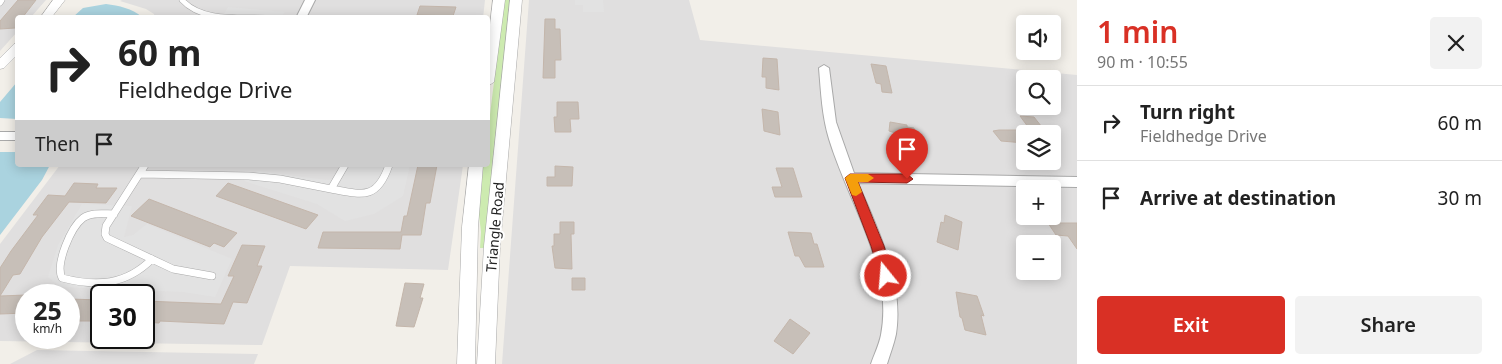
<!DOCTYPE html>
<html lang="en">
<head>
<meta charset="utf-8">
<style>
	:root { --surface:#fff; --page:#f2f2f2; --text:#222; --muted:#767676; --line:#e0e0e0; --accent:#d93025 }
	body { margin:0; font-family:"Noto Sans",sans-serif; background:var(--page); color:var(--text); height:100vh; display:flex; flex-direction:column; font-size:19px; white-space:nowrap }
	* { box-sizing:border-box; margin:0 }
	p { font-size:16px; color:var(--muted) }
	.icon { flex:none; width:28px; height:28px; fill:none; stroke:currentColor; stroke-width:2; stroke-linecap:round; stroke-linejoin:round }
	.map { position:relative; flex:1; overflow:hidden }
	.panel { display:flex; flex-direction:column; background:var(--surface); width:425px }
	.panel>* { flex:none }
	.guide { position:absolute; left:15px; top:15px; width:475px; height:152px; border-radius:5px; box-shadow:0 2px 12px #0003; background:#fff; color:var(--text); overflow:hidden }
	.fabs { position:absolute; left:1016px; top:15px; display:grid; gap:10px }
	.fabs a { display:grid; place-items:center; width:45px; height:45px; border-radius:5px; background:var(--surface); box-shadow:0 2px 12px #0003; font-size:25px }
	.speed { position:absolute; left:15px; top:284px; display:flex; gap:10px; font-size:25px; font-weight:700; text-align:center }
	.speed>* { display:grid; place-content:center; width:65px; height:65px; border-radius:50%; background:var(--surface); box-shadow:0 2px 12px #0003; line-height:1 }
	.speed small { font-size:12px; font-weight:400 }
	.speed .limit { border:2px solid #111; border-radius:8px; background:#fff; color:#111 }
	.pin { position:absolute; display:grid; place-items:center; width:42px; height:42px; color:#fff; margin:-51px -21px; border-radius:50% 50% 50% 0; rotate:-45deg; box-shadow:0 0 5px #0007 }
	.pin .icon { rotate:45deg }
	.me { position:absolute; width:55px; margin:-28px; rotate:343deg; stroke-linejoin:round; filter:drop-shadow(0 0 4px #0008) }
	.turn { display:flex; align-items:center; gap:18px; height:105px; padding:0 20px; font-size:22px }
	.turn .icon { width:65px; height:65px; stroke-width:2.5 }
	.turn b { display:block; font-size:35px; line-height:42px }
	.then { display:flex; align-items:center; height:48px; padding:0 20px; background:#0003; gap:10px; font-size:19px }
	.round { display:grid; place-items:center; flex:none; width:52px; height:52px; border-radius:5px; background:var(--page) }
	.summary { display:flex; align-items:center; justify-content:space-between; height:85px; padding:0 20px }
	h1 { font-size:30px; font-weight:600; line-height:38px; color:var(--accent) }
	.primary-button { display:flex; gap:10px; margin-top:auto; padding:10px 20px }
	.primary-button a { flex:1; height:58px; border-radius:5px; background:var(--accent); color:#fff; font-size:20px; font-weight:600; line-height:58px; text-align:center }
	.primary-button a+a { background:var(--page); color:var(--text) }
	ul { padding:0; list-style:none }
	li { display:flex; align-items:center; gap:15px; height:75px; padding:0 20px; border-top:1px solid var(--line) }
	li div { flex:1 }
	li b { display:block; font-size:19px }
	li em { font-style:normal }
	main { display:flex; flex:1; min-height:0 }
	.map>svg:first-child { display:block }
	.residential { fill:#e0dfdf; fill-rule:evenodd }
	.grass { fill:#cdebb0 }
	.parking { fill:#e2e2e2 }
	.water { fill:#aad3df }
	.building { fill:#c7bfb8; stroke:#c4b6ab }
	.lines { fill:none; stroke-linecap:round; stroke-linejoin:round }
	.service-far1-casing { stroke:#a9a9a9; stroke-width:6 }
	.service-casing { stroke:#a9a9a9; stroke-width:8 }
	.minor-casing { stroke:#a9a9a9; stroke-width:2 }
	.tertiary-casing { stroke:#a9a9a9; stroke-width:1 }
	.service-far1 { stroke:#fff; stroke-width:5 }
	.service { stroke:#fff; stroke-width:7 }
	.minor { fill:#fff; fill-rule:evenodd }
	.tertiary { fill:#fff; fill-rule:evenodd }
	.route { fill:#d93025; stroke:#8d1f18 }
	.slow { fill:#f59e0b }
	.labels { text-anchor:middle; stroke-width:4; stroke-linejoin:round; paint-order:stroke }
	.street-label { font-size:14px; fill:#222; stroke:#fff }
</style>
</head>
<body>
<main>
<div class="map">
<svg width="1077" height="364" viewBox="0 0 1077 364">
	<rect width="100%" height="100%" fill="#f2efe9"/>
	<path class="residential" d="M0 0H46L31 17 18 18 17 32 0 51Z
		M122 0H485L483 18H155L154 14 146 9 120 1Z
		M529 0H689L700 40 1077 75V364H502ZM1025 79H1052V106H1025ZM1025 134H1052V161H1025ZM1025 189H1052V216H1025ZM1025 244H1052V271H1025Z
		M60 165H463L448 270 290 266 262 345 0 341V244ZM26 295H69V338H26ZM101 295H144V338H101Z
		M37 350 258 354 254 364H10Z"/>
	<path class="grass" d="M504 0H512L484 248H480L481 232 478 207 483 165H488V131Z"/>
	<path class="parking" d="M575 0H603L604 12H583V5H575Z
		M228 7 285 12 281 17 222 18Z
		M330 165H410L403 196 374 214 345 221 317 204 244 181 258 171 326 180 341 178 346 168Z
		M82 204 132 206 124 237 133 235 147 224 232 259 215 297 183 292 61 287 48 277 58 245Z"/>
	<path class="water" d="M106 4C119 6 132 8 142 17H73L83 8Z
		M17 82V119L0 118V102Z
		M0 152H17L18 165H50L42 180 0 235Z"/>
	<path class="building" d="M18 0H36L22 18H18V25L15 28 0 29V21Z
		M420 6 456 7 453 16 417 15Z
		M545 19H555V29H560L561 60H555V78H543Z
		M763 58 777 59 779 90 766 88V77H762Z
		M871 64 886 66 892 93 882 92 881 84 876 83Z
		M557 102H578L579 119H570L571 132H555L554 117H557Z
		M762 109 778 112 780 135 764 131Z
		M1020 116 1034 117 1045 131H1031Z
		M890 122 907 125V127L914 128 915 139 889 131Z
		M999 130H1025V143L1001 141 993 131Z
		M418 165H437L430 203H426L421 235H402L400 249 318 248 323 232H401L404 216H407Z
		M555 166 573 167 572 186H547V177H555Z
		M776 168H793L802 197H775L772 187H782Z
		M74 183 98 184 96 188H117L106 203 69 202 42 237 20 274 13 275 0 296 26 295V313L0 314V268L11 251 38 215H33L48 195 65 196Z
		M228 183 318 215 306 229 216 196Z
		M149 199 237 233 224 247 214 243 210 247 131 216Z
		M945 215 962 222 958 250 937 242 941 222 944 223Z
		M560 222H574V234H571L572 269 555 268 552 246H554V234H560Z
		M1048 223H1077V249L1068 236 1056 235Z
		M788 232 811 233 814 244H817L824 267H805L799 256H795Z
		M242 245 265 246 257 266H262L247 303 233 302 224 324 160 321 159 323 144 322V301L221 304 234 276H228Z
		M572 278H585V290H572Z
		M405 283 424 284 420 298H423L414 327 396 326Z
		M956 292 977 296 984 316 981 315 986 335 965 330 962 318 960 317Z
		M69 299 101 300V321H69Z
		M790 319 810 333 793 354 774 341Z"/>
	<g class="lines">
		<defs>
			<path id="service-far1" d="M182 0C202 22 239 17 266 18
				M0 3 2 0"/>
			<path id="service" d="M145 165 106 226 105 234 107 238 173 269 212 276
				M345 165 331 189C363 195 377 200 389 165
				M140 174 249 176 280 179 331 189
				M114 214C104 214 91 212 83 218 71 227 55 264 62 278 97 287 126 285 152 259"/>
			<path id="minor" d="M305 0H315L306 18H296Z
				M824 65 829 68 836 122 854 173 1077 177V187L858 183C878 230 904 281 896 334 894 344 890 354 887 364H871C874 355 879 345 881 335 894 267 848 202 829 139 822 116 821 92 819 68Z
				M0 132H18V140H0Z"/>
			<path id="tertiary" d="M53 0H65L51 18H40Z
				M493 0H505L494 82 488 86V41Z
				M510 0H522L500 246 495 364H477L484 246Z
				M18 43V54L4 68 0 69V58L14 44Z
				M469 165H483L478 227 475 364H457L462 227Z"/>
		</defs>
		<use href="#service-far1" class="service-far1-casing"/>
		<use href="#service" class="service-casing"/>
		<use href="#minor" class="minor-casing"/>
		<use href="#tertiary" class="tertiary-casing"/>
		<use href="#service-far1" class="service-far1"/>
		<use href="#service" class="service"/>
		<use href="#minor" class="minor"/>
		<use href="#tertiary" class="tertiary"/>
	</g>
	<path class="route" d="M850 174H907L913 179 907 183 858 182 884 246 893 276 891 280 886 282 882 280 880 276 871 246 845 178Z"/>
	<path class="slow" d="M850 174H868L874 178 868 182H858L862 192 856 196 852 195 845 178Z"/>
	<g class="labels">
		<g class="street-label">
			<text transform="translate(495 227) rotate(-85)" y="5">Triangle Road</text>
		</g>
	</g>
</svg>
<div class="fabs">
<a><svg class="icon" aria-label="sound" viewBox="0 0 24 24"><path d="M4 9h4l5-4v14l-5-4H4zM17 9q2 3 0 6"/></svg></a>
<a><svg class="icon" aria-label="search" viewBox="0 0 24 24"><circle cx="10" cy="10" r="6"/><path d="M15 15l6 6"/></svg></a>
<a><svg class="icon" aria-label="layers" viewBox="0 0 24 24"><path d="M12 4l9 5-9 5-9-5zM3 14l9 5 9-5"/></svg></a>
<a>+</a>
<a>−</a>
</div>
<div class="speed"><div>25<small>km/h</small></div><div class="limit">30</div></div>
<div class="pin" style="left:907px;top:179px;background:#d93025"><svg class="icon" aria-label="arrive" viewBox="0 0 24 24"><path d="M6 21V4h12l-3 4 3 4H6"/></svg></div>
<svg class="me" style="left:886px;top:276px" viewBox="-20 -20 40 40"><circle r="17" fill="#d93025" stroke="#fff" stroke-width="3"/><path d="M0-11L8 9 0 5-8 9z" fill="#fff"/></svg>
<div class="guide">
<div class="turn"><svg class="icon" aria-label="right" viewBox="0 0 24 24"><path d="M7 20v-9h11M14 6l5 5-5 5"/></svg><div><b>60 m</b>Fieldhedge Drive</div></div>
<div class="then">Then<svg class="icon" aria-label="arrive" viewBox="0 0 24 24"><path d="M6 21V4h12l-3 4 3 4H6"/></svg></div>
</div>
</div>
<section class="panel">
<div class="summary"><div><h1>1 min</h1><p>90 m · 10:55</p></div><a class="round"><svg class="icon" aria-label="close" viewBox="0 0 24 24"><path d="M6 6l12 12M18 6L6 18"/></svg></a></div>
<ul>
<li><svg class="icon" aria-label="right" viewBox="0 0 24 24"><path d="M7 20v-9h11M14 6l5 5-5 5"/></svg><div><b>Turn right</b><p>Fieldhedge Drive</p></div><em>60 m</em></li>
<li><svg class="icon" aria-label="arrive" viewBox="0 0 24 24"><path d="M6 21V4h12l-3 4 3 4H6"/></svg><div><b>Arrive at destination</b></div><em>30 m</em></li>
</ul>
<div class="primary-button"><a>Exit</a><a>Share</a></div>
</section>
</main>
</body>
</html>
